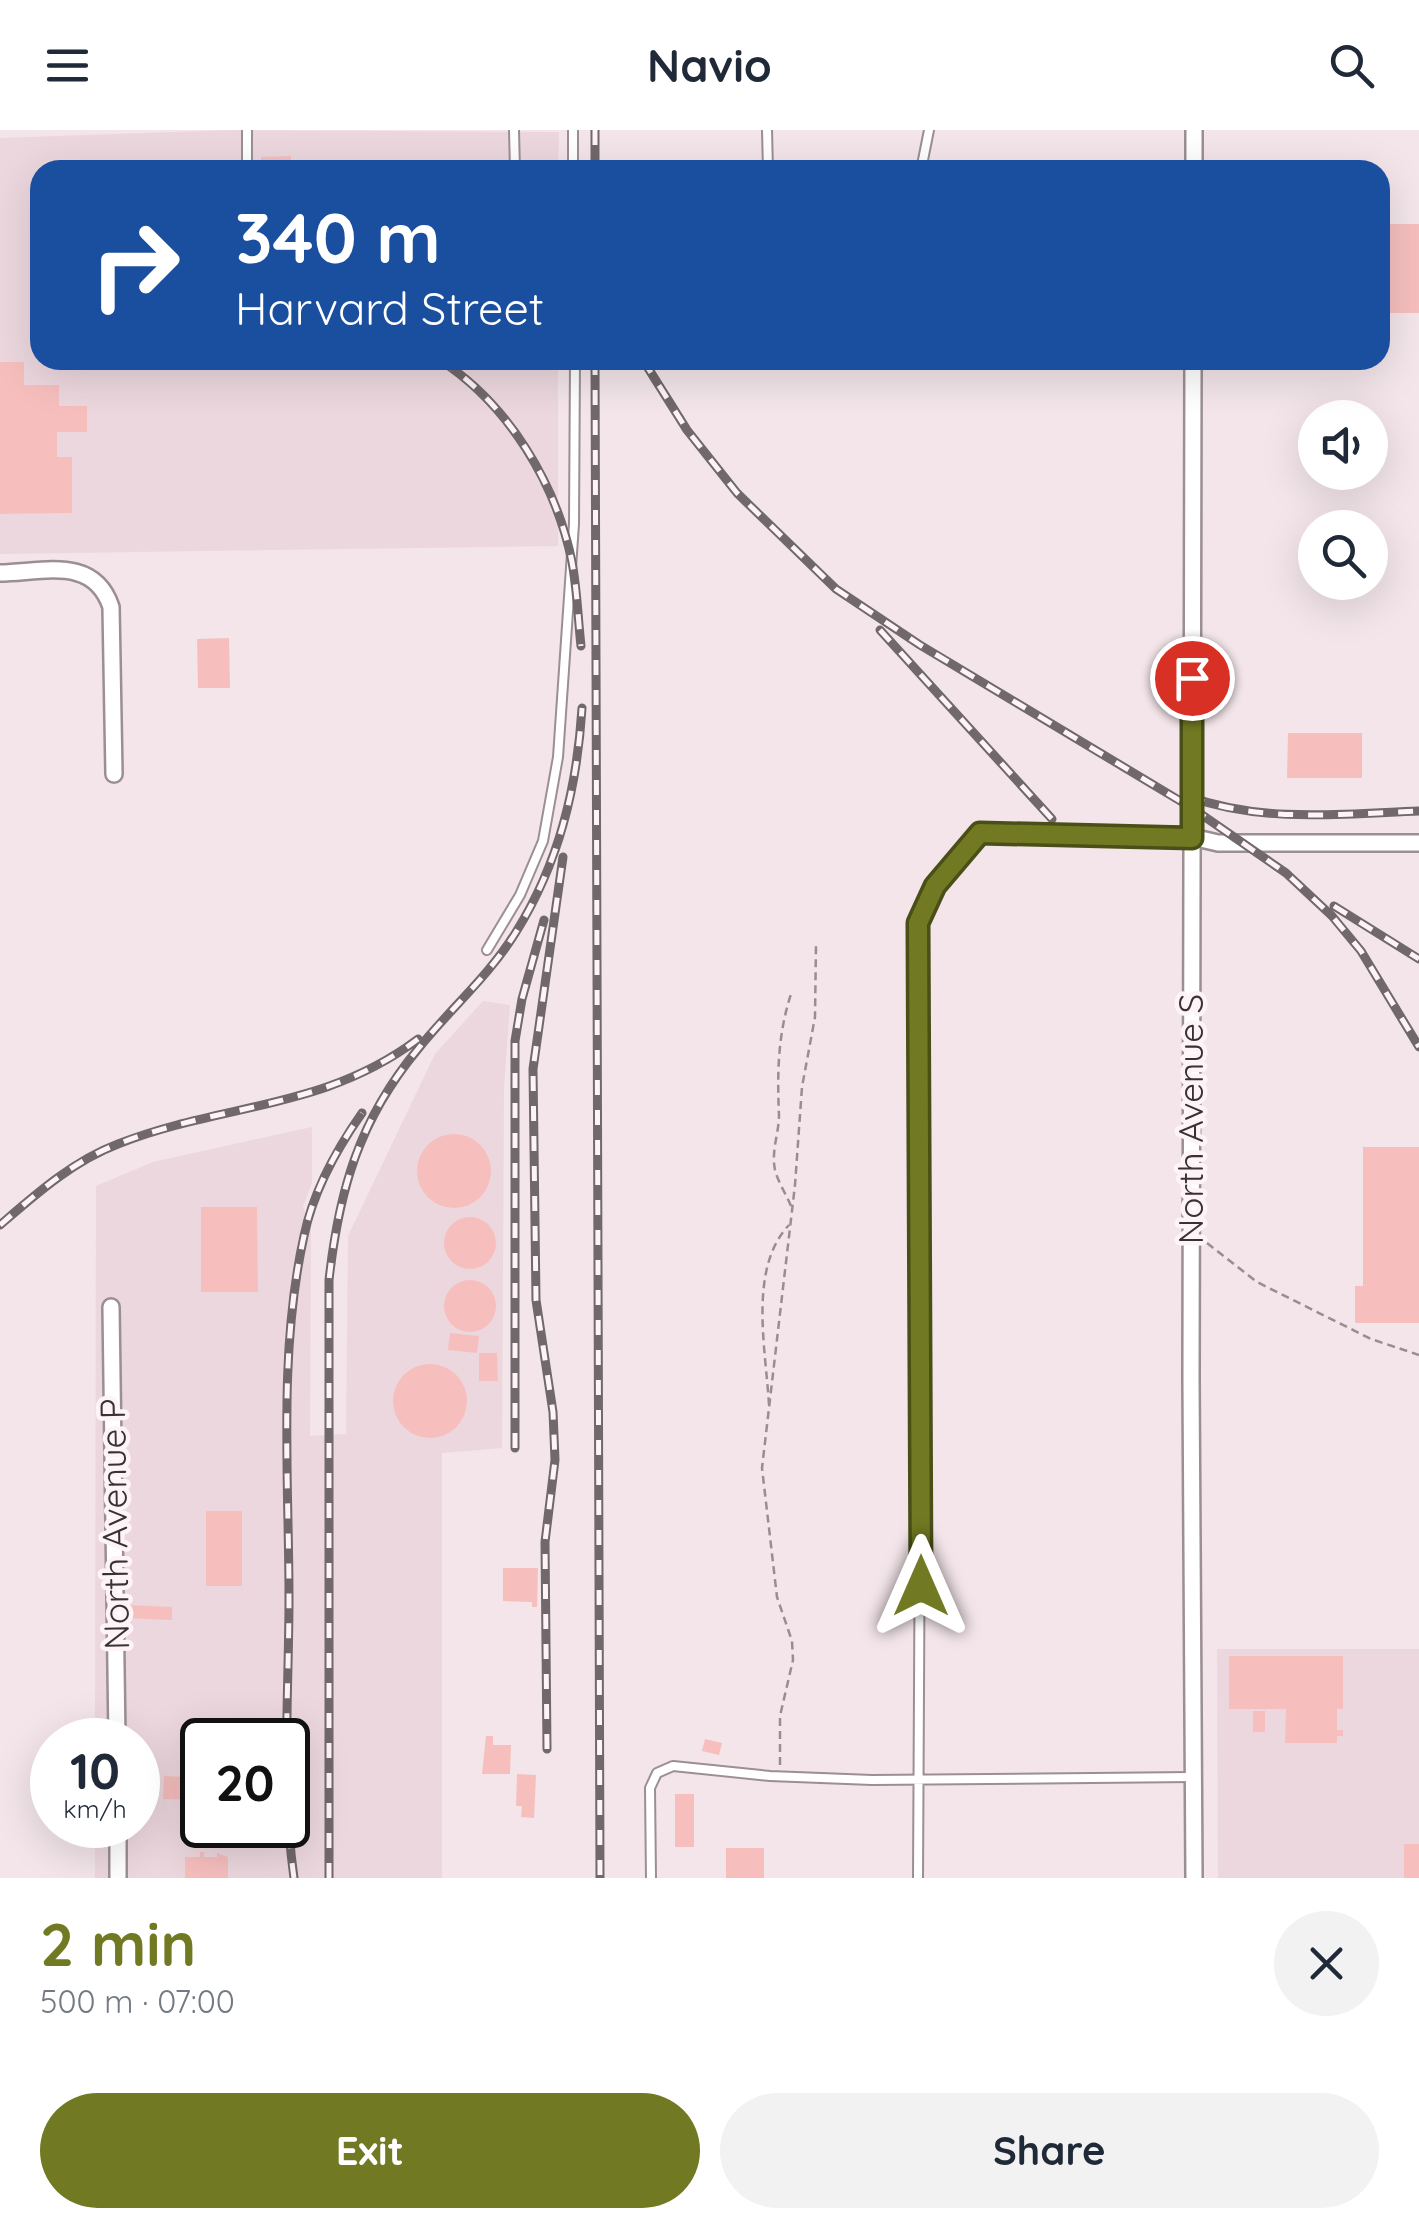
<!DOCTYPE html>
<html lang="en">
<head>
<meta charset="utf-8">
<style>
	:root { --surface:#fff; --page:#f2f2f3; --text:#1f2937; --muted:#747a83; --accent:#717922 }
	body { margin:0; font-family:Quicksand,sans-serif; background:var(--page); color:var(--text); height:100vh; display:flex; flex-direction:column; font-size:38px; white-space:nowrap }
	* { box-sizing:border-box; margin:0 }
	p { font-size:32px; color:var(--muted) }
	.icon { flex:none; width:55px; height:55px; fill:none; stroke:currentColor; stroke-width:2; stroke-linecap:round; stroke-linejoin:round }
	.map { position:relative; height:1748px; overflow:hidden }
	.details { display:flex; flex-direction:column; background:var(--surface); flex:1 }
	.details>* { flex:none }
	.banner { position:absolute; left:30px; top:30px; width:1360px; height:210px; border-radius:30px; box-shadow:0 10px 40px #0002; background:#1a4fa0; color:#fff; overflow:hidden }
	.fabs { position:absolute; left:1298px; top:270px; display:grid; gap:20px }
	.fabs a { display:grid; place-items:center; width:90px; height:90px; border-radius:50%; background:var(--surface); box-shadow:0 10px 40px #0002; font-size:50px }
	.speed { position:absolute; left:30px; top:1588px; display:flex; gap:20px; font-size:50px; font-weight:700; text-align:center }
	.speed>* { display:grid; place-content:center; width:130px; height:130px; border-radius:50%; background:var(--surface); box-shadow:0 10px 40px #0002; line-height:1 }
	.speed small { font-size:25px; font-weight:400 }
	.speed .limit { border:5px solid #111; border-radius:15px; background:#fff; color:#111 }
	.pin { position:absolute; display:grid; place-items:center; width:85px; height:85px; color:#fff; margin:-42px; border:5px solid #fff; border-radius:50%; box-shadow:0 2px 10px #0007 }
	.me { position:absolute; width:110px; margin:-55px; rotate:0deg; stroke-linejoin:round; filter:drop-shadow(0 0 8px #0008) }
	.turn { display:flex; align-items:center; gap:35px; height:210px; padding:0 40px; font-size:45px }
	.turn .icon { width:130px; height:130px; stroke-width:2.5 }
	.turn b { display:block; font-size:70px; line-height:85px }
	.round { display:grid; place-items:center; flex:none; width:105px; height:105px; border-radius:52px; background:var(--page) }
	.overview { display:flex; align-items:center; justify-content:space-between; height:170px; padding:0 40px }
	h1 { font-size:60px; font-weight:700; line-height:75px; color:var(--accent) }
	.cta { display:flex; gap:20px; margin-top:auto; padding:20px 40px }
	.cta a { flex:1; height:115px; border-radius:60px; background:var(--accent); color:#fff; font-size:40px; font-weight:700; line-height:115px; text-align:center }
	.cta a+a { background:var(--page); color:var(--text) }
	header { display:flex; justify-content:space-between; align-items:center; height:130px; padding:0 40px; background:var(--surface); font-size:45px; font-weight:700 }
	.map>svg:first-child { display:block }
	.built { fill:#ecd7de; fill-rule:evenodd }
	.building { fill:#f6bfbe }
	.lines { fill:none; stroke-linecap:round; stroke-linejoin:round }
	.service-casing { stroke:#9b8f93; stroke-width:12 }
	.minor-casing { stroke:#9b8f93; stroke-width:20 }
	.path { stroke:#988e91; stroke-width:2.5; stroke-dasharray:8 5; stroke-linecap:butt }
	.service { stroke:#fff; stroke-width:8 }
	.minor { stroke:#fff; stroke-width:15 }
	.rail-casing { stroke:#70686b; stroke-width:9 }
	.rail { stroke:#fef3f7; stroke-width:5; stroke-dasharray:15; stroke-linecap:butt }
	.route-casing { stroke:#494f16; stroke-width:25 }
	.route { stroke:#717922; stroke-width:18 }
	.labels { text-anchor:middle; stroke-width:9; stroke-linejoin:round; paint-order:stroke }
	.street-label { font-size:35px; fill:#373234; stroke:#fef3f7 }
</style>
</head>
<body>
<header><svg class="icon" aria-label="menu" viewBox="0 0 24 24"><path d="M4 6h16M4 12h16M4 18h16"/></svg>Navio<svg class="icon" aria-label="search" viewBox="0 0 24 24"><circle cx="10" cy="10" r="6"/><path d="M15 15l6 6"/></svg></header>
<div class="map">
<svg width="1419" height="1748" viewBox="0 0 1419 1748">
	<rect width="100%" height="100%" fill="#f3e5e9"/>
	<path class="built" d="M231 0 559 2 558 40H40V230H558V416L0 424V8Z
		M483 871 510 875 504 957 502 1318 442 1323V1748H95V1695H138V1610H95L96 1056 153 1032 312 997V1053L303 1077 311 1095 310 1306 346 1304 348 1106 435 924ZM202 1610H288V1695H202Z
		M1217 1519H1419V1748H1218Z"/>
	<path class="building" d="M291 26V40H261V27Z
		M1389 94H1419V183H1389Z
		M0 232H24V255H59V276H87V302H57V327H72V383L0 384Z
		M229 508 230 558H198L197 509Z
		M1288 603H1362V648H1287Z
		M417 1041a37 37 0 1 1 74 0a37 37 0 1 1-74 0Z
		M1363 1017H1419V1193H1355V1156H1363Z
		M201 1077H257L258 1162H201Z
		M444 1113a26 26 0 1 1 52 0a26 26 0 1 1-52 0Z
		M444 1176a26 26 0 1 1 52 0a26 26 0 1 1-52 0Z
		M450 1203 479 1206 477 1223 448 1220Z
		M479 1223H497L498 1251H479Z
		M393 1271a37 37 0 1 1 74 0a37 37 0 1 1-74 0Z
		M206 1381H242V1456H206Z
		M503 1438H538L537 1477H532V1472L503 1471Z
		M125 1475 172 1477V1490L125 1488Z
		M1229 1526H1343V1579H1337V1600H1343V1606H1337V1613H1285L1286 1579H1229Z
		M1253 1581H1265V1602H1253Z
		M486 1606H493V1615H511L510 1644H482Z
		M705 1609 722 1613 719 1625 702 1621Z
		M517 1644 536 1645 534 1688 521 1687 522 1676H516Z
		M164 1646 202 1648V1670L163 1669Z
		M675 1664H694V1717H675Z
		M1404 1714H1419V1748H1404Z
		M726 1718H764V1748H726Z
		M200 1722H204V1727H217V1723L228 1727V1748H185V1727H200Z"/>
	<g class="lines">
		<defs>
			<path id="service" d="M247 0V40
				M514 0 515 40
				M573 0V40
				M767 0 768 40
				M921 40 929 0
				M487 820 520 765 543 711 558 627 574 394 575 230
				M651 1748 650 1658 657 1643 673 1636 770 1646 872 1650 1193 1647
				M918 1748 922 993 918 793 935 756 980 703"/>
			<path id="minor" d="M1194 40V0
				M1193 230 1191 1249 1194 1748
				M0 443C45 442 94 426 111 477L114 644
				M980 703 1192 707 1218 713H1419
				M111 1177 117 1610
				M118 1695V1748"/>
		</defs>
		<use href="#service" class="service-casing"/>
		<use href="#minor" class="minor-casing"/>
		<path class="path" d="M791 1076C786 1064 778 1052 775 1040 771 1021 779 1003 779 985 777 942 778 902 792 861
			M1207 1113 1257 1152 1371 1209 1419 1225
			M769 1275C766 1220 748 1138 789 1095
			M780 1635V1586L793 1530 792 1511 777 1467 762 1338 795 1055 802 957 815 887 816 814"/>
		<use href="#service" class="service"/>
		<use href="#minor" class="minor"/>
		<defs>
			<path id="rail" d="M595 0V40
				M440 230C508 274 556 353 572 432 577 459 578 488 581 516
				M595 230 600 1748
				M643 230 687 300 737 363 836 459 920 515 1192 678 1286 743 1332 786 1361 821 1419 917
				M880 500 1052 689
				M1190 667C1263 693 1343 684 1419 681
				M1334 776 1419 829
				M0 1095C36 1064 73 1031 118 1014 222 973 324 980 418 909
				M515 1318V911L522 869 544 790
				M547 1619 545 1412 555 1330 553 1282 536 1170 533 939 563 727
				M294 1748C281 1657 289 1560 289 1468 289 1349 278 1223 304 1106 313 1062 336 1020 362 983
				M329 1748V1150C339 1060 359 990 418 919 450 879 489 846 516 802 559 733 577 658 582 578"/>
		</defs>
		<use href="#rail" class="rail-casing"/>
		<use href="#rail" class="rail"/>
	</g>
	<g class="lines">
		<defs>
			<path id="route" d="M921 1456 918 793 935 756 980 703 1192 708V548"/>
		</defs>
		<use href="#route" class="route-casing"/>
		<use href="#route" class="route"/>
	</g>
	<g class="labels">
		<g class="street-label">
			<text transform="translate(1191 989) rotate(-90)" y="12">North Avenue S</text>
			<text transform="translate(115 1394) rotate(-91)" y="12">North Avenue P</text>
		</g>
	</g>
</svg>
<div class="fabs">
<a><svg class="icon" aria-label="sound" viewBox="0 0 24 24"><path d="M4 9h4l5-4v14l-5-4H4zM17 9q2 3 0 6"/></svg></a>
<a><svg class="icon" aria-label="search" viewBox="0 0 24 24"><circle cx="10" cy="10" r="6"/><path d="M15 15l6 6"/></svg></a>
</div>
<div class="speed"><div>10<small>km/h</small></div><div class="limit">20</div></div>
<div class="pin" style="left:1192px;top:548px;background:#d93025"><svg class="icon" aria-label="arrive" viewBox="0 0 24 24"><path d="M6 21V4h12l-3 4 3 4H6"/></svg></div>
<svg class="me" style="left:921px;top:1456px" viewBox="-20 -20 40 40"><path d="M0-17L14 15 0 8-14 15z" fill="#717922" stroke="#fff" stroke-width="4"/></svg>
<div class="banner">
<div class="turn"><svg class="icon" aria-label="right" viewBox="0 0 24 24"><path d="M7 20v-9h11M14 6l5 5-5 5"/></svg><div><b>340 m</b>Harvard Street</div></div>
</div>
</div>
<section class="details">
<div class="overview"><div><h1>2 min</h1><p>500 m · 07:00</p></div><a class="round"><svg class="icon" aria-label="close" viewBox="0 0 24 24"><path d="M6 6l12 12M18 6L6 18"/></svg></a></div>
<div class="cta"><a>Exit</a><a>Share</a></div>
</section>
</body>
</html>
